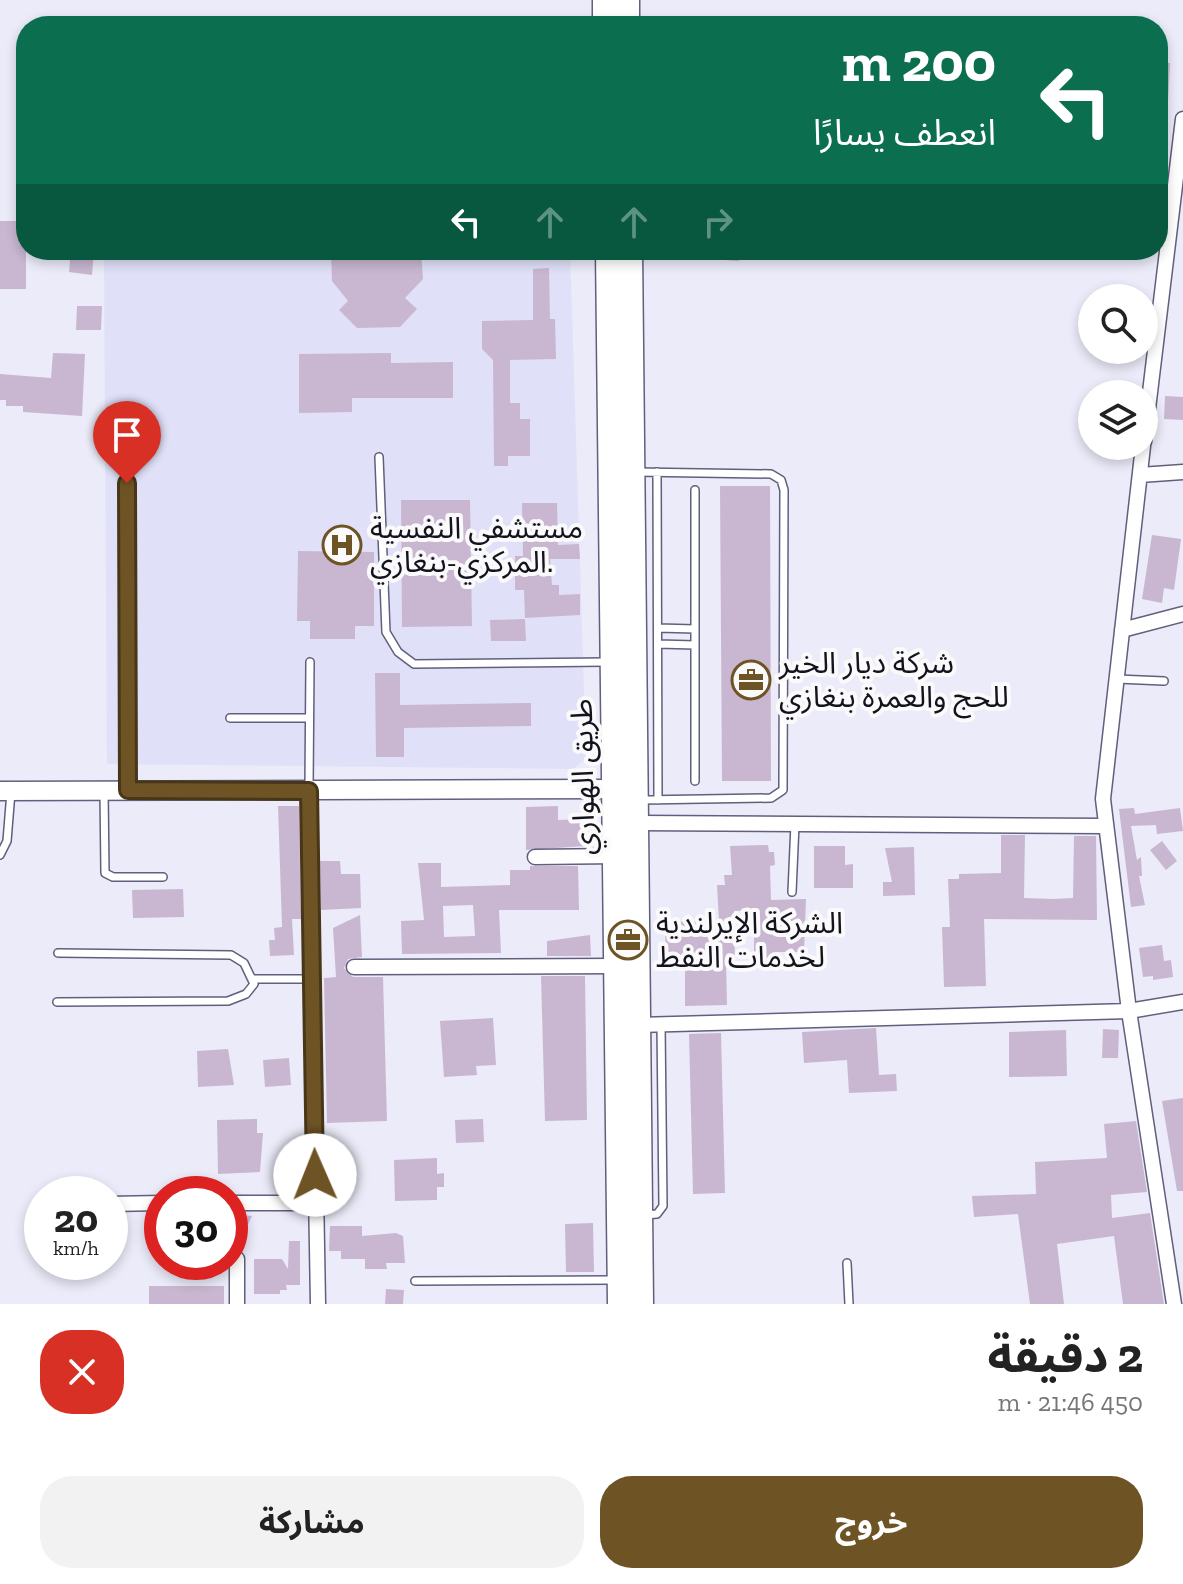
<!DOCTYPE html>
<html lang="ar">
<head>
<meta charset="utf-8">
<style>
	:root { --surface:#fff; --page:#f2f2f2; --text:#222; --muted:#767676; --accent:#6e5325 }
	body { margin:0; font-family:"Zilla Slab","Noto Sans Arabic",serif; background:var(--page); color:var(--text); direction:rtl; height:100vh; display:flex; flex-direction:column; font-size:30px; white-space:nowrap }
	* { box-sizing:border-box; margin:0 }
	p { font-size:26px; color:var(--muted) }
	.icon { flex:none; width:44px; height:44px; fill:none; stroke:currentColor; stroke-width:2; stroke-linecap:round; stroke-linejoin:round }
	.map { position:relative; height:1304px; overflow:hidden; direction:ltr }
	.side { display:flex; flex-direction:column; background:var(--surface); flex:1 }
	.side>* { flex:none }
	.banner { position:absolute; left:16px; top:16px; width:1152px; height:244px; border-radius:32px; box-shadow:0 4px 12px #0003; direction:rtl; background:#0b6e4f; color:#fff; overflow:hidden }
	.tools { position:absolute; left:1078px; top:284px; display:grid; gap:16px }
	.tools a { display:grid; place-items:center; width:80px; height:80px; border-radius:50%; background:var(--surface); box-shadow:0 4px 12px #0003; font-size:40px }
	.speed { position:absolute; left:24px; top:1176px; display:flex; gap:16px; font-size:40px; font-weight:700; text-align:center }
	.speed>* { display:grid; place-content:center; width:104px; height:104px; border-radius:50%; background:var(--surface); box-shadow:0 4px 12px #0003; line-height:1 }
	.speed small { font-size:20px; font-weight:400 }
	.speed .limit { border:12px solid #d22; background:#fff; color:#111 }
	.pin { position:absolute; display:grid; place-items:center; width:68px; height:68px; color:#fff; margin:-82px -34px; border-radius:50% 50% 50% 0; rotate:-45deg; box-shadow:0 0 8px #0007 }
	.pin .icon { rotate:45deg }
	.me { position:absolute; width:88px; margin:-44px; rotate:359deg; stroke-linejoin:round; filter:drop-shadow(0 0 6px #0008) }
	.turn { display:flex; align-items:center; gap:28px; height:168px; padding:0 40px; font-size:36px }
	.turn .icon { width:104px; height:104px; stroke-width:2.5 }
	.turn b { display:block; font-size:56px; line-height:68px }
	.lanes { display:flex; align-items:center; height:76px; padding:0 40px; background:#0003; justify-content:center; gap:40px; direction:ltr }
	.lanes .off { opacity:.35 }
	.round { display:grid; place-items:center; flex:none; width:84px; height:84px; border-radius:32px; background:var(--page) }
	.summary { display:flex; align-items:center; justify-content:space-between; height:136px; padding:0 40px }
	h1 { font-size:48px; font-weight:700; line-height:60px }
	.cta { display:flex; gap:16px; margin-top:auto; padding:16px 40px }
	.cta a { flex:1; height:92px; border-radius:32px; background:var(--accent); color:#fff; font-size:32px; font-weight:700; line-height:92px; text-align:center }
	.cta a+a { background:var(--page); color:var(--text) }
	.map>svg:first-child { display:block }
	.built { fill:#e0e0f9 }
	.building { fill:#c9b7d1; fill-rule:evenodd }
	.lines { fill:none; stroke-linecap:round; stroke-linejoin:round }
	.service-casing { stroke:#605f7d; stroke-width:10 }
	.minor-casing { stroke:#605f7d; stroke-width:17 }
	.tertiary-casing { stroke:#605f7d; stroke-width:21 }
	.trunk-casing { stroke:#605f7d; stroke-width:27 }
	.service { stroke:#fff; stroke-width:7 }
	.minor { stroke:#fff; stroke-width:14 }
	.tertiary { stroke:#fff; stroke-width:18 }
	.trunk { stroke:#fff; stroke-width:24 }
	.route-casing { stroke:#483618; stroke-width:20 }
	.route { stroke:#6e5325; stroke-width:14 }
	.labels { text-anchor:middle; stroke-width:8; stroke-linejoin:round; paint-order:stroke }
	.poi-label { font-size:30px; fill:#13121e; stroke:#fafafa; text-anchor:start }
	.street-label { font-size:30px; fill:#13121e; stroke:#fafafa }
</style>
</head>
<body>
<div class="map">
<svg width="1183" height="1304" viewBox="0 0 1183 1304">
	<rect width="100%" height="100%" fill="#ebebf9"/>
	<path class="built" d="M104 250H570L586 758 574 769 107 764Z"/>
	<path class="building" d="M1158 62 1170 63 1167 121H1158Z
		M0 221H26V289H0Z
		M71 250H94L92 275 69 272Z
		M331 250H421L423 279 405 298 417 309 400 327 357 328 339 310 348 301 332 281Z
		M696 250H739V261L696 258Z
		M549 268 550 319H555L556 359 510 360V403H520V419H530V456H508V466H494L493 360 482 349V321L533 320V269Z
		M77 306H102L101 330H76Z
		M53 353 85 354 82 416 23 412V406H6V400H0V374L51 378Z
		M391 353V363L453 362V398H352V412L299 413V354Z
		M1165 396 1183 397V420L1164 419Z
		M720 486H770L771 781H722Z
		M401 500H470L472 626 402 627Z
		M522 503H557L558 545 579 544 580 559H550L552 585H559V595L580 594V615L525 618 524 590H515V556H523Z
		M1152 535 1181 539 1174 590 1164 588 1162 603 1142 599Z
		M298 551 374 552V626H355V639H310V621H297Z
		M525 619 526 641H491L490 620Z
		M375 673H400V705L531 703V726L404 728V757H376Z
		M278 806H299L301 919H292L294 955 270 956 269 940H275L274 928 282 927Z
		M558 806V820L584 819 586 846 526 850V807Z
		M1134 808 1135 814 1180 808 1183 831 1157 834 1156 825 1131 826 1137 860 1141 857 1142 876H1139L1145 905 1131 907 1119 809Z
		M1001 835H1025L1024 898 1054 899 1073 898 1074 836H1096L1097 920 984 919 986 986 944 987 942 927H950L948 879H959V874L1001 873Z
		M1162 841 1177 861 1166 870 1150 850Z
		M768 845 769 852H774L775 865 770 866 771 900 806 899 804 952H777V958H754V910L734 911 735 962H726L727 1005 685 1006V963H666L665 922 719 921 717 885H725L724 875H732L730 846Z
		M814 846H845V865L853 864V888H814Z
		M914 847 915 895 883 896V882H892L885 848Z
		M320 861H340L341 874H360L361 908 321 910Z
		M418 863H441V887L510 885V870H530V866H578L579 910H499L501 953 402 954 401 921 424 920ZM473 905 475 936 444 937 443 906Z
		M183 889 184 917 133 918 132 890Z
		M360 915 362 957 348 959 344 968 353 977H383L387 1121 327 1123 324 978 336 977 333 928Z
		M590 935 591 956H547V941Z
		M1162 945 1164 961 1171 960 1173 977 1153 980V976L1143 977 1139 948Z
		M541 976H585L587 1120 545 1121Z
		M493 1018 496 1065 476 1066 477 1075 444 1077 440 1021Z
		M876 1028 879 1075 896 1074 897 1091 849 1093 847 1060 804 1063 802 1032Z
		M1103 1029 1119 1030 1118 1058H1102Z
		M1066 1030 1067 1076 1009 1077V1032Z
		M721 1033 725 1193 693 1194 689 1034Z
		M228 1049 234 1085 198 1087 197 1051Z
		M289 1058 291 1085 265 1087 263 1060Z
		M1183 1098V1191H1177L1162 1101Z
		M257 1119V1133H263L260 1172 218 1174 217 1120Z
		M483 1119 484 1142 456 1143 455 1120Z
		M1136 1121 1147 1192 1111 1195 1112 1218 1150 1213 1164 1304H1123L1114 1236 1057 1244 1064 1304H1030L1018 1214 974 1217 972 1196 1036 1194 1035 1162 1107 1158 1104 1124Z
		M437 1158V1174L444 1173V1187H437V1200L395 1201 394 1160Z
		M230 1214 252 1216 236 1249 230 1252Z
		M593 1223 594 1272H566L565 1224Z
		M330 1226H362V1236L396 1233 403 1236 405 1263H386L387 1269H365V1259H341V1251H329Z
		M289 1241H300V1285H286L287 1290H280V1294H254V1259H282L288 1269Z
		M149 1286H224V1304H149Z
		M386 1289 404 1290 403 1304H385Z"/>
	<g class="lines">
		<defs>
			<path id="service" d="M379 457 386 632 398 652 414 664 607 662
				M636 472 771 474 781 480 784 490 783 790 771 798 641 800
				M657 472 658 800
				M127 483 128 789
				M658 628 695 629
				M658 644 695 645
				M1117 679 1164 681
				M230 718H309
				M695 781V490
				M309 788 310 662
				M104 791 105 873 113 877H163
				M0 855 7 841 11 792
				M792 892 795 824
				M254 979H311
				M57 1002 228 1001 246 994 254 984 244 963 231 955 58 953
				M644 1215 657 1214 663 1206 661 1024
				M847 1263 849 1304
				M415 1281 616 1280"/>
			<path id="minor" d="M1144 442 1183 119
				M1143 446 1103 799 1129 1011 1174 1304
				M1140 475 1183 472
				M1122 630 1183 614
				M309 791 318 1304
				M638 823 1105 826
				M535 857 616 856
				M354 967 617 966
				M638 1025 1129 1011 1183 1002
				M230 1203H316
				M110 1204 162 1203
				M237 1259V1304"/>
			<path id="tertiary" d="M0 791 615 789"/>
			<path id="trunk" d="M605 0V26
				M627 0V26
				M608 250 620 1304
				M630 250 641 1304"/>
		</defs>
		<use href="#service" class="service-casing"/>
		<use href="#minor" class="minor-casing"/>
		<use href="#tertiary" class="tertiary-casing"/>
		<use href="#trunk" class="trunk-casing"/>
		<use href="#service" class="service"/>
		<use href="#minor" class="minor"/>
		<use href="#tertiary" class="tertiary"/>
		<use href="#trunk" class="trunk"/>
	</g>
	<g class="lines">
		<defs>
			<path id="route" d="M127 483 128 790 309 791 315 1175"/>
		</defs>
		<use href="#route" class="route-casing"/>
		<use href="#route" class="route"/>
	</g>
	<defs>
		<symbol id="hospital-ring" viewBox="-11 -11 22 22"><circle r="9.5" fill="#fafafa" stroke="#6e5325" stroke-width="1.5"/><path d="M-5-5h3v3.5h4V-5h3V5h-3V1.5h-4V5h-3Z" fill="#6e5325"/></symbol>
		<symbol id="office-ring" viewBox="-11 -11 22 22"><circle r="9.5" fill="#fafafa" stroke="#6e5325" stroke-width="1.5"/><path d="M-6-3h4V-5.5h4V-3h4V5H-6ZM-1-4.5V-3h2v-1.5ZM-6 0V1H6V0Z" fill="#6e5325"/></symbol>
	</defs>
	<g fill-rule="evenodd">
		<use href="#hospital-ring" x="320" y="523" width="44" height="44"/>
		<use href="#office-ring" x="729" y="658" width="44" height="44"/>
		<use href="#office-ring" x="606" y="918" width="44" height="44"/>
	</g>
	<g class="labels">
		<g class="poi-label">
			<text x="370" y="538">مستشفي النفسية<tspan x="370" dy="34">المركزي-بنغازي.</tspan></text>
			<text x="779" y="673">شركة ديار الخير<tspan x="779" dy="34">للحج والعمرة بنغازي</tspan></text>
			<text x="656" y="933">الشركة الإيرلندية<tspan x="656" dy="34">لخدمات النفط</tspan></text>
		</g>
		<g class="street-label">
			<text transform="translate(583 777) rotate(-91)" y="10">طريق الهواري</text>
		</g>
	</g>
</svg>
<div class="tools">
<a><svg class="icon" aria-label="search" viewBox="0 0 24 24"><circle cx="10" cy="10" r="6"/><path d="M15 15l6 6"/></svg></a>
<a><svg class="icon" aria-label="layers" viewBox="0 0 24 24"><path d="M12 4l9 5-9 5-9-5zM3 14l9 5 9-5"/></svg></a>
</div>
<div class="speed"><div>20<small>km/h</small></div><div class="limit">30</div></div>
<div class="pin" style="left:127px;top:483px;background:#d93025"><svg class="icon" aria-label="arrive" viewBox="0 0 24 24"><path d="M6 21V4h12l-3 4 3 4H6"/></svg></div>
<svg class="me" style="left:315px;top:1175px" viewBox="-20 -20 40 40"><circle r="19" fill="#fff"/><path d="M0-13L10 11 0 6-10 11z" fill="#6e5325"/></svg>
<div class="banner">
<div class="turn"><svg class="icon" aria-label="left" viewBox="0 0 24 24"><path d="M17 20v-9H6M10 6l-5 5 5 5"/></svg><div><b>200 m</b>انعطف يسارًا</div></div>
<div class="lanes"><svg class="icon" aria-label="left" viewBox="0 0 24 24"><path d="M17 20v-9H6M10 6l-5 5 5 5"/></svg><svg class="icon off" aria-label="ahead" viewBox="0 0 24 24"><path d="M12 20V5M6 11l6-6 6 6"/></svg><svg class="icon off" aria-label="ahead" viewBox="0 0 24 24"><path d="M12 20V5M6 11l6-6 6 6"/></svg><svg class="icon off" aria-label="right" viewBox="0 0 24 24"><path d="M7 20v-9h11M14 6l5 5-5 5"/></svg></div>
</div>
</div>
<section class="side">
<div class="summary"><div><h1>2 دقيقة</h1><p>450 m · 21:46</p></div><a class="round" style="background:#d93025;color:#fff"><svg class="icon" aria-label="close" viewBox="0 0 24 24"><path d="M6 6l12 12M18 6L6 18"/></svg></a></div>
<div class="cta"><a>خروج</a><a>مشاركة</a></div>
</section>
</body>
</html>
